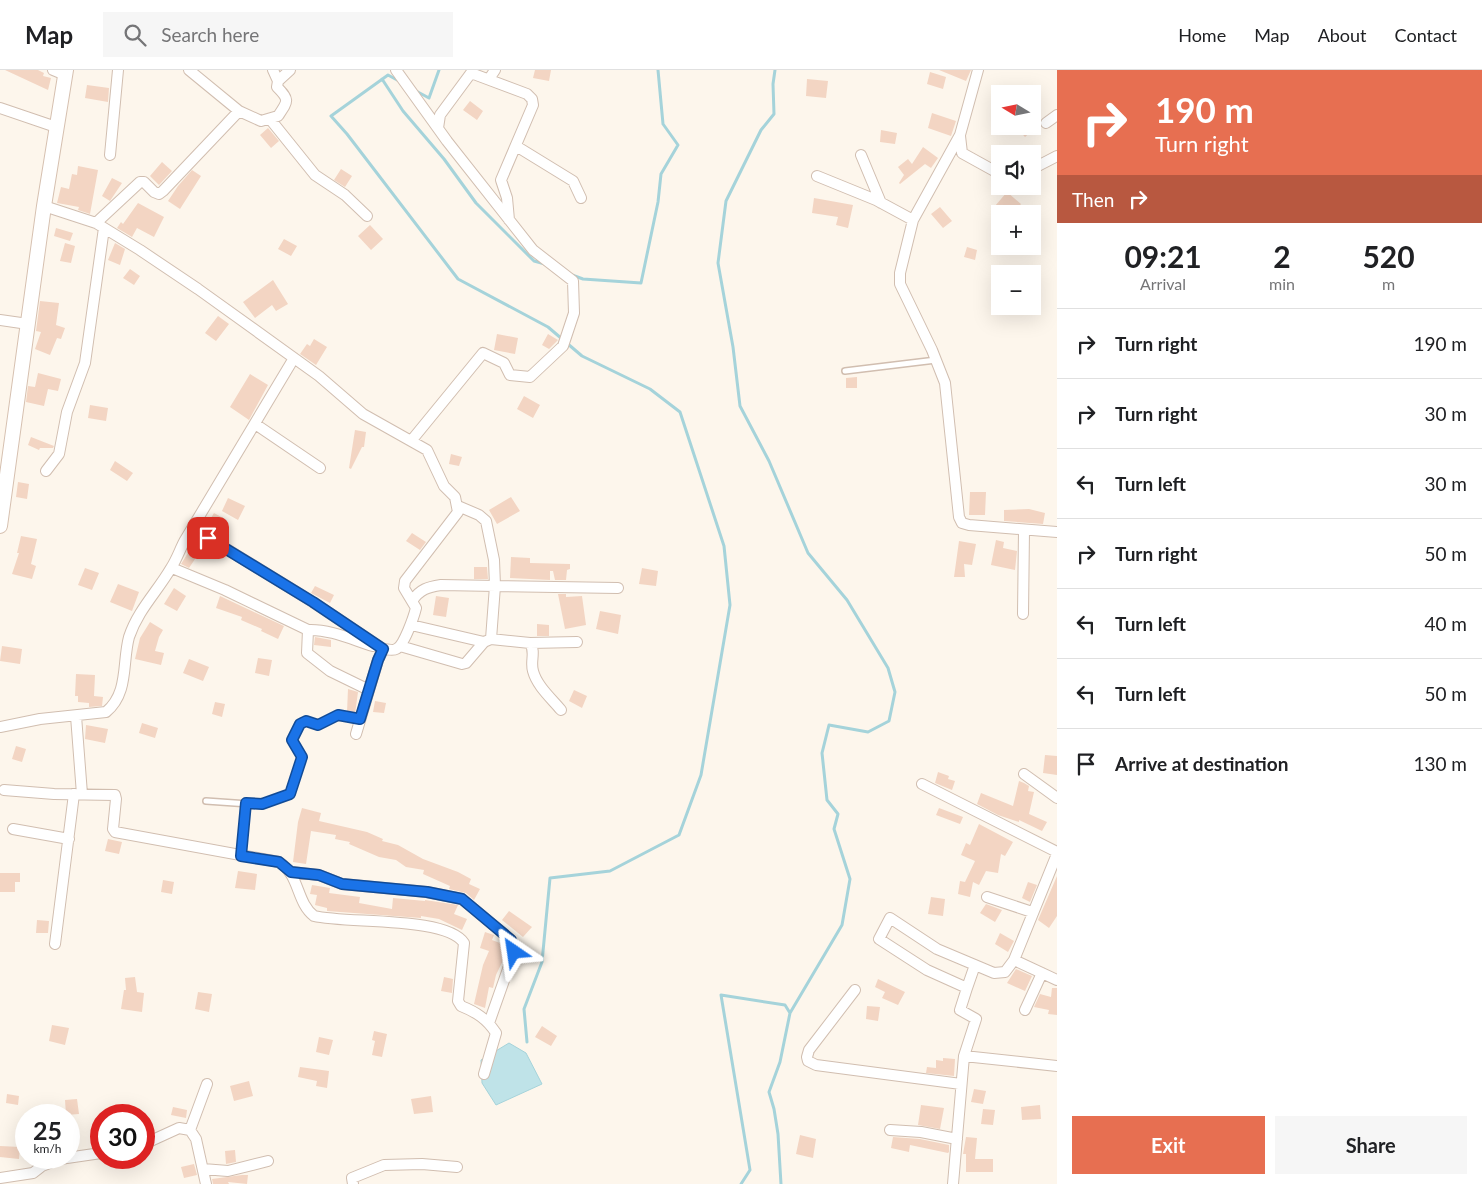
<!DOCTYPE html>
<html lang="en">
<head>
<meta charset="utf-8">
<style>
	:root { --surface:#fff; --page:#f6f6f6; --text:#202124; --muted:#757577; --line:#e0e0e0; --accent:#e76f51 }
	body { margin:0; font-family:Lato,sans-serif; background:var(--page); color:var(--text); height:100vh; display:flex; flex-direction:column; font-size:19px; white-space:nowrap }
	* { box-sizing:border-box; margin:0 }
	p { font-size:16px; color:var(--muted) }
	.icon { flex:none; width:28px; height:28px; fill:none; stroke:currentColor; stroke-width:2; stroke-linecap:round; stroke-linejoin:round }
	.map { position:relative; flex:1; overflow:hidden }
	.details { display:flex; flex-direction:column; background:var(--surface); width:425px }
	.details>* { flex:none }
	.guide { background:#e76f51; color:#fff; overflow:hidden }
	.needle { width:32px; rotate:280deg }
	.fabs { position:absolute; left:991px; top:15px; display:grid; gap:10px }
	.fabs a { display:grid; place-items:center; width:50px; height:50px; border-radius:0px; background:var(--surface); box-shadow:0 5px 20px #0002; font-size:25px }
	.speed { position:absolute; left:15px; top:1034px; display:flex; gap:10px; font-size:25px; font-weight:700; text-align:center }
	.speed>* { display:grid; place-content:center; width:65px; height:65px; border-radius:50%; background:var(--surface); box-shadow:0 5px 20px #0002; line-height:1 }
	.speed small { font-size:12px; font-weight:400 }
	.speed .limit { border:8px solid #d22; background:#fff; color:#111 }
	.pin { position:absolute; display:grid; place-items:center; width:42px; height:42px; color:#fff; margin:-21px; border-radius:10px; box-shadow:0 2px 8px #0006 }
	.me { position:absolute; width:55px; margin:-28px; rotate:328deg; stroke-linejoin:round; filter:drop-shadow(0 0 4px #0008) }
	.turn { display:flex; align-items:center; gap:18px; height:105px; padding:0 15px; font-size:22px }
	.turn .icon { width:65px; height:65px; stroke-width:2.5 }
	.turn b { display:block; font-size:35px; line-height:42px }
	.then { display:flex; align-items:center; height:48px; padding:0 15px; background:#0003; gap:10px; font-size:19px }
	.eta { display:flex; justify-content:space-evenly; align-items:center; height:85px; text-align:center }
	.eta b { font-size:30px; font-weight:700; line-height:35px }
	.button { display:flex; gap:10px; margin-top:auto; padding:10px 15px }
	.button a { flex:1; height:58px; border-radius:0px; background:var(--accent); color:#fff; font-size:20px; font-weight:700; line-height:58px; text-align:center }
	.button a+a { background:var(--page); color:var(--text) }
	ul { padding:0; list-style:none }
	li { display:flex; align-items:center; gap:15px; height:70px; padding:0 15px; border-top:1px solid var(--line) }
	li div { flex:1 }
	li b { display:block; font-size:19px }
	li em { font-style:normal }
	header { display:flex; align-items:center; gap:30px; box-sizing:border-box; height:70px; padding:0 25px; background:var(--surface); border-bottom:1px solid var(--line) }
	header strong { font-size:24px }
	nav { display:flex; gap:28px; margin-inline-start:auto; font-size:18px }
	.search { width:350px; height:45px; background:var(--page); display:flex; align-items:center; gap:12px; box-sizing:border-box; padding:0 18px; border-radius:0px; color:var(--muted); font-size:19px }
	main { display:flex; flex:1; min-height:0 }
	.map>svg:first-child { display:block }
	.water { fill:#bfe3e8; stroke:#a5d3da }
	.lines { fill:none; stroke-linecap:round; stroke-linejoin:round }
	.stream { stroke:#a5d3da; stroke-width:3 }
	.building { fill:#f3d5c3 }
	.lane-casing { stroke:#d1beb0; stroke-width:8 }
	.street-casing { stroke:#d1beb0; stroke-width:12 }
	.secondary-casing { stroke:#d6c0b0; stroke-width:16 }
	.lane { stroke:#fff; stroke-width:5 }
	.street { stroke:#fff; stroke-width:10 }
	.secondary { stroke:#fff; stroke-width:14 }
	.route-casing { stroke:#114b97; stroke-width:12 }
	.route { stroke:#1a73e8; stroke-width:9 }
</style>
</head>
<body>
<header>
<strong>Map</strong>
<div class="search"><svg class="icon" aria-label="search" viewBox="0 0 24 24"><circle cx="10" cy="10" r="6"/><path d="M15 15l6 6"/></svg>Search here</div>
<nav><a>Home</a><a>Map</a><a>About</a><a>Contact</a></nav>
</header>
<main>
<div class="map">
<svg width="1057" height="1114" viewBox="0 0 1057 1114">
	<rect width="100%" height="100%" fill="#fdf6ec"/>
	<path class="water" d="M509 973 526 983 542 1014 496 1035 482 1013 481 990Z"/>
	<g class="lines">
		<path class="stream" d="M775 0 773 14 774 44 761 60 726 131 718 193 733 277 740 336 769 391 808 483 847 530 888 598 895 622 889 651 868 662 829 655 822 683 827 730 838 744 834 759 850 809 842 855 790 943
			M382 9 403 41 444 89 476 133 534 191 545 194
			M399 11 388 5 331 46 347 64 458 209 548 257 582 286 650 319 680 342 724 476 730 535 701 705 679 765 610 801 550 808 542 892 524 939 527 972
			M416 21 429 28 439 0
			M572 205 583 209 641 213 658 132 661 104 678 75 663 54 658 0
			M741 1114 750 1100 721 925 785 935 790 943 780 992 769 1022 774 1039 778 1064 781 1114"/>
	</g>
	<path class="building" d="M5 0H38L44 3 43 6 51 8 48 20Z
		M535 0H551L549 11 533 8Z
		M939 0H971L966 11Z
		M930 2 946 7 943 19 927 14Z
		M807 9 828 11 826 28 806 26Z
		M87 15 109 18 108 32 85 28Z
		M470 31 483 41 477 50 463 40Z
		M932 43 956 51 951 66 928 58Z
		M1015 56H1037L1025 67Z
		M268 58 279 71 271 78 260 65Z
		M881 60 897 63 895 74 880 72Z
		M923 77 938 88 931 98 925 94 900 114 899 113 904 105 898 97 908 89 912 94Z
		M162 92 172 101 159 115 150 106Z
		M78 96 98 100 90 144 78 140 79 137 57 133 61 117 69 119 72 104 77 105Z
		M341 99 352 106 345 117 334 110Z
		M192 100 201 106 180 139 168 131 178 116Z
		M112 108 122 113 110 131 102 126Z
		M1007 122 1021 134 1013 144H1005L995 136Z
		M814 128 853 135 848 158 836 155 838 147 812 143Z
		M138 133 164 147 154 167 137 158 132 167 117 158 121 152 123 154Z
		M940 137 952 151 943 158 931 144Z
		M370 155 383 169 371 180 358 166Z
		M56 158 73 163 70 171 54 166Z
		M284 169 297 176 291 186 278 179Z
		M65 173 75 176 71 193 60 191Z
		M115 173 125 179 120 195 108 190Z
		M967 177 977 180 975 190 964 187Z
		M130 199 140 206 134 215 123 208Z
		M273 210 288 234 276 241 272 235 255 248 243 232Z
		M40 231 59 233 56 255 65 258 61 269 57 268 50 285 35 279 41 262 36 261Z
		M218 246 229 254 216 271 205 263Z
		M497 264 518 268 515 284 494 280Z
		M548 264 558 270 549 279 542 275Z
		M314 269 327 277 316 295 300 284 307 274 310 276Z
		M38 303 61 309 58 321 48 319 44 336 26 332 28 316 35 317Z
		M250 304 268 315 249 350 230 337Z
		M857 307V318H846V308Z
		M524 326 540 335 533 348 517 339Z
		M90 335 108 338 106 351 88 348Z
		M355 360 366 362 364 377H362L351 399 349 398Z
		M31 367 54 376 53 378H40L39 380 28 375Z
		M451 384 462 387 459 396 449 394Z
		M115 391 133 403 127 411 110 400Z
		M18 412 29 414 27 429 16 427Z
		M970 422H986L985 445H969Z
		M511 427 520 441 497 454 489 440Z
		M228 428 245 436 238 450 222 441Z
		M1029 439 1045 443 1043 454 1004 451V440Z
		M214 443 225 449 216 465 205 458Z
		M412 463 426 472 420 480 406 471Z
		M21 466 37 469 31 494 36 496 32 509 12 504 19 483H17Z
		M996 470 1004 472 1003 478 1017 481 1015 500 991 495Z
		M959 471 976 474 972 495 964 494 965 507H954Z
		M193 475 201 480 189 498 181 494Z
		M511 487 530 488V493L570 494V499L567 500 566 510H555L553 501H550V510L510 508Z
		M474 497H487L488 509H474Z
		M85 498 99 503 92 520 78 515Z
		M642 498 658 501 656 516 639 514Z
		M118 514 139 522 132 541 110 532Z
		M315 516 334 525 330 533 311 523Z
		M174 518 186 526 177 541 164 534Z
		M558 524H566V527L582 526 586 555 565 559Z
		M220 526 284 556 278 569 261 561 262 559 241 550 242 547 216 538Z
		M436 526 449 528 446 547 433 545Z
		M600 541 621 545 618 564 596 559Z
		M150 552 163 560 159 567 155 581 164 583 161 595 135 589 140 568Z
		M537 554 549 555V566H537Z
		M315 567 331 570V577L314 575Z
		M2 576 22 579 20 594 0 591Z
		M258 588 272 590 269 606 255 603Z
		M189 589 209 597 203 611 183 603Z
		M76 604 95 605 94 626 103 627 102 636 89 637V633L78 632V626H75Z
		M348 619 358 622 355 644 347 642Z
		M574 620 587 626 582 638 569 631Z
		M375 631 386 633 384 643 373 642Z
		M215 632 225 634 222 647 212 644Z
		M142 653 158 658 155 668 139 663Z
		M86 655 108 659 105 673 85 669Z
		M16 676 26 679 22 692 12 689Z
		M1045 685 1057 686V705L1043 703Z
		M938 702 949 706 948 709 955 711 952 720 935 713Z
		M1019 711 1024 713 1029 716 1028 721 1034 722 1029 744 1047 752 1042 761 1019 750V752L998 745 977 734 981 723 1013 736Z
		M302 738 321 743 319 751 367 762 383 769 382 771 398 775 423 789 458 802 471 809 469 814 480 819 474 830 466 823 449 819 450 816 423 804 424 800 406 797 396 790 379 787 349 774 350 772 335 769 336 765 311 761 306 794 293 792 298 752Z
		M939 738 963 747 960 754 936 745Z
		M979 754 1013 772 1005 786 1001 784 998 803 986 801 979 815 973 812 970 827 958 824 960 811 965 812 975 791 961 785 966 773 970 775Z
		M108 769 122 772 119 784 105 781Z
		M238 801 257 804 255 820 235 818Z
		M0 803H20V812H15V822H0Z
		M1057 806V846L1049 858 1038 850Z
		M163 810 174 812 172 824 161 822Z
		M1028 812 1037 815 1030 832 1022 828Z
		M312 815 330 818 329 823 360 827 359 833 392 839 393 828 425 831V830L458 835 454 844 467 849 462 860 439 849 421 846V848L327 841V838L315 835 317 825 310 824Z
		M931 827 945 829 943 846 928 844Z
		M986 834 1002 840 995 852 980 843Z
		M509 841 532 857 523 867 502 850Z
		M37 850 49 851 48 863H36Z
		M485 862 494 865 492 870 505 875 507 882 496 905 493 918 489 917 485 938 474 934 483 895 489 881 480 878Z
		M1000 863 1014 871 1008 882 995 874Z
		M1016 899 1032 906 1025 921 1007 913Z
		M135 907 137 922 144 923 142 942 121 939 124 920H126L125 908Z
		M444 907 453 909 452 923 441 921Z
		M878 909 905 922 898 935 882 928 885 922 875 917Z
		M1052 918H1057V945L1048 944 1049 940 1034 937 1040 924 1051 927Z
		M198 922 212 924 209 942 195 939Z
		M867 936 880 937 878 951 866 949Z
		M52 955 69 958 65 975 49 971Z
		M542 956 557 966 551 976 535 967Z
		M374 961 387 964 382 987 372 985 375 971 372 970Z
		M319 967 333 970 329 985 316 982Z
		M943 988 955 989 954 1006 926 1003 927 997 936 998V990L943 991Z
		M300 997 329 1001 327 1018 316 1016 317 1011 298 1007Z
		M249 1011 253 1026 234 1031 230 1016Z
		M974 1019 986 1021 983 1034 971 1032Z
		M7 1024 19 1026 18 1035 6 1033Z
		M431 1026 433 1042 414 1044 411 1029Z
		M77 1029 79 1044 66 1045 65 1030Z
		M921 1035 944 1038 940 1059 918 1055Z
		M1040 1035 1041 1049 1022 1050 1021 1037Z
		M173 1037 187 1040 186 1048 171 1045Z
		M983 1039 995 1040 993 1055 981 1054Z
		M800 1065 816 1069 813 1088 796 1084Z
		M893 1067 920 1069 949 1075V1082L948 1083 910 1075 909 1082 891 1078Z
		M966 1067 977 1068 975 1089H993V1102H966V1084H963Z
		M0 1076 20 1077 19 1089 0 1087Z
		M235 1080 236 1092 226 1094 225 1081Z
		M194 1094 197 1105 184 1108 181 1097Z
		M242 1105H248L247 1114 228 1112 229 1114H213L212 1109Z"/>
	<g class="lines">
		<defs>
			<path id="lane" d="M845 301 936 290
				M206 731 262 735 290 725 302 687 292 670 302 651 318 655 338 645 360 649
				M241 785 246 733"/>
			<path id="street" d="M53 0 65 5
				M189 0 239 41
				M273 0 278 11
				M396 0 447 71 533 180 573 211 574 243 563 276 530 307 510 305 504 293 483 283 411 371
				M978 0 960 65 913 150 900 203V214L932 280 945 313 959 447 962 453 969 455 1057 462
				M489 9 495 0
				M0 38 56 57
				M270 49 315 105 345 125 367 146
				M1046 53 1057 45
				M438 58 440 45 471 3 527 24 532 29 533 35 501 110 507 128 509 150
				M960 66 962 83 1000 104
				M516 76 573 111 581 128
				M110 85 118 0
				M861 85 881 133
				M1032 99 1057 86
				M817 106 876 130 913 150
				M44 136 96 153 140 180 198 219 319 306 363 344 427 380 444 416 455 427 458 442 405 511 404 518 416 538C414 546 404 576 396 579 393 581 387 579 383 579L378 590 356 664
				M96 153 140 112H144L154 122 159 124 163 121 239 41 261 51 278 46C288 31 290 30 277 17L278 11 290 0
				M0 250 28 254
				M255 354 320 398
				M46 401 59 384 67 342 85 293 104 158
				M458 436 479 445 486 451 494 490 495 516 491 569
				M194 459 313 532 383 579
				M172 498 225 520 308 560 307 583 330 601 369 620
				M412 531C420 519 428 517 441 515L618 518
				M1023 544 1024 460
				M411 555 484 572
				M308 560C330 559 353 570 373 576
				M530 573 577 572
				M400 576 462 594 466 593 484 572 491 569 530 573C536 582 530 591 533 601 537 616 551 628 561 640
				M76 646 82 724
				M0 657 40 649 106 642C129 623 122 593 129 567 138 540 157 522 171 498 177 489 180 479 185 470L294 288
				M1024 704 1057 728
				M922 714 1057 782
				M4 720 54 724 115 725 116 729 113 759 115 762 279 792C300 805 296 832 314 846 347 854 446 846 464 873L458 931 461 936C476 942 487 949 496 963L484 1004
				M13 759 69 769
				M1057 784 1014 890 1057 910
				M291 802 319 805 342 814 427 822 462 829 511 870 514 882 489 953
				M987 827 1032 842
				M55 874 74 724
				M975 895 937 879 890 848 879 869 927 900 967 918 975 895 994 903 1005 902 1014 890
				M855 920 809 980 807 987 808 991 816 995 961 1014
				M1025 940 1042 903
				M964 986 1057 996
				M190 1060 207 1014
				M890 1060 921 1062 957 1069
				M144 1074 179 1058 190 1060 196 1069 206 1114
				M203 1099 228 1101 268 1091
				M0 1108 33 1103 42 1096 60 1089 101 1083
				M353 1114 352 1108 384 1095 422 1094 457 1097
				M953 1114 964 986 976 949 960 940 967 918"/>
			<path id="secondary" d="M0 456 44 136 66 0"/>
		</defs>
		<use href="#lane" class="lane-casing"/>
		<use href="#street" class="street-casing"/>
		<use href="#secondary" class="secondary-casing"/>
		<use href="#lane" class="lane"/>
		<use href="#street" class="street"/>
		<use href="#secondary" class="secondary"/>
	</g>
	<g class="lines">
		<defs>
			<path id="route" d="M208 468 313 532 383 579 378 590 360 649 338 645 318 655 306 651 300 654 292 670 302 687 290 724 262 734 246 733 241 786 279 792 291 802 319 805 342 814 427 822 462 829 511 870 514 882"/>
		</defs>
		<use href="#route" class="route-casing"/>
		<use href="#route" class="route"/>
	</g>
</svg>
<div class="fabs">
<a><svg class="needle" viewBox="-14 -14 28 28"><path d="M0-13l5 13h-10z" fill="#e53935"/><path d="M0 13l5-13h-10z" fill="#757577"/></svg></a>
<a><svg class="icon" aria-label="sound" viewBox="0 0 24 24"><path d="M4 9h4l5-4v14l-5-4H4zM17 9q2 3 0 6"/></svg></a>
<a>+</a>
<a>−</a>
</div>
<div class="speed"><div>25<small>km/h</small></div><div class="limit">30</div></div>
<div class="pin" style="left:208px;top:468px;background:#d93025"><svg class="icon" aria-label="arrive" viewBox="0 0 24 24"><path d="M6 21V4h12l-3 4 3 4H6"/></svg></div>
<svg class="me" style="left:514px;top:882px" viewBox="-20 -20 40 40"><path d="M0-17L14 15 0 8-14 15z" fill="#1a73e8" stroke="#fff" stroke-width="4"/></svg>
</div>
<section class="details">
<div class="guide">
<div class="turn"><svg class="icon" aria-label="right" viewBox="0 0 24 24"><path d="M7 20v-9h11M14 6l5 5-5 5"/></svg><div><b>190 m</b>Turn right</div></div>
<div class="then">Then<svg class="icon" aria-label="right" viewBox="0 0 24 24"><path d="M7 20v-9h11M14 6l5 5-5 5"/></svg></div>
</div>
<div class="eta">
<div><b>09:21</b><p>Arrival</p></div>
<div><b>2</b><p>min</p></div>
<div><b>520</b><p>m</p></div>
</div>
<ul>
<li><svg class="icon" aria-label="right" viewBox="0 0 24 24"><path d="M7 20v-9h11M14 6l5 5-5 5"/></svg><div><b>Turn right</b></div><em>190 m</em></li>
<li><svg class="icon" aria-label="right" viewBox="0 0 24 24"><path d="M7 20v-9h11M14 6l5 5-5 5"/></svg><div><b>Turn right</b></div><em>30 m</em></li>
<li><svg class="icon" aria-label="left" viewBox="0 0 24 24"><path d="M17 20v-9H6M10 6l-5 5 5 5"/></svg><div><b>Turn left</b></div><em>30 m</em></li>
<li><svg class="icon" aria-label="right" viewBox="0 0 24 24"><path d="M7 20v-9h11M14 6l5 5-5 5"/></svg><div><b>Turn right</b></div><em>50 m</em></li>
<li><svg class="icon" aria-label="left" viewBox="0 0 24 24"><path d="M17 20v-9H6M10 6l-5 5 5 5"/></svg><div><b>Turn left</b></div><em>40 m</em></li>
<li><svg class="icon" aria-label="left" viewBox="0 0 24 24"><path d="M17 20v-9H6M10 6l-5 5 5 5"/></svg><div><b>Turn left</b></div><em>50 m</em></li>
<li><svg class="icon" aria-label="arrive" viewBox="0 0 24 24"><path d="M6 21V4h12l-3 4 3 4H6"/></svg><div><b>Arrive at destination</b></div><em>130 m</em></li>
</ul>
<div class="button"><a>Exit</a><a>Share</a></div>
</section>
</main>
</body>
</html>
